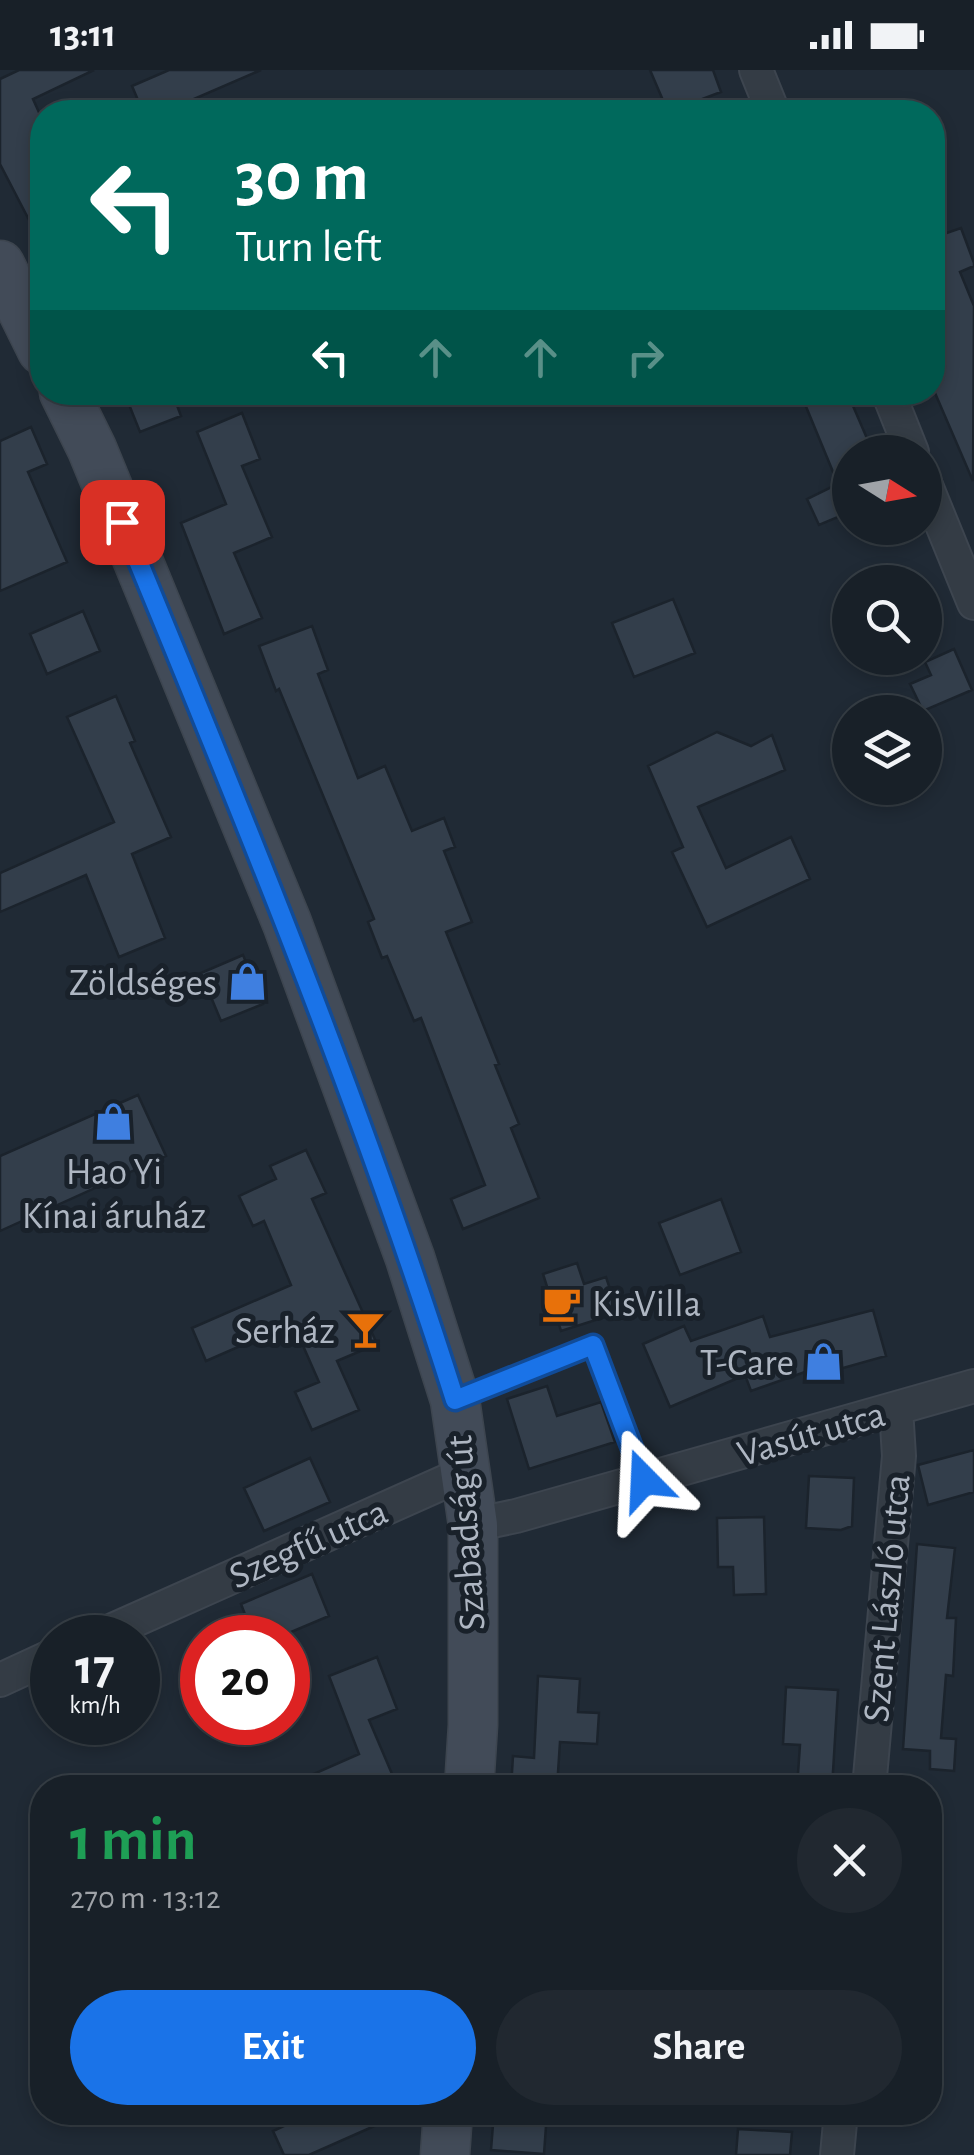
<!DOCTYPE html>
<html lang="en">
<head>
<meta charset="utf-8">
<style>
	:root { --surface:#182028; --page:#212830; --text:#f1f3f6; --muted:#9fa3a8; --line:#363e45; --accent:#1a73e8 }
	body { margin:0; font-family:"Alegreya Sans",sans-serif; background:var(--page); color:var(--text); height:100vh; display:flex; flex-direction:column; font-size:38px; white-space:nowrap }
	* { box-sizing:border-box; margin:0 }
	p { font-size:32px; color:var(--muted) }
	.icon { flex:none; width:55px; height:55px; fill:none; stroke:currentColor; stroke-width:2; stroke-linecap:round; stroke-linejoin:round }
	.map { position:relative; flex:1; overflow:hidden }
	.side { position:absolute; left:30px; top:1705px; width:912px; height:350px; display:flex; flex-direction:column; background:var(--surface); border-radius:40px; box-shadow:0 5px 15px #0003,0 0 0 2px var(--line) }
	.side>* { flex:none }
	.hud { position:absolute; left:30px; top:30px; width:915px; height:305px; border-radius:40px; box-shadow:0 5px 15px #0003,0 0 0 2px var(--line); background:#00695c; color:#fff; overflow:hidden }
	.needle { width:65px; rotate:101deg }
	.tools { position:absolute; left:832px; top:365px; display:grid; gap:20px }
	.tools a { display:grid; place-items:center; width:110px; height:110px; border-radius:50%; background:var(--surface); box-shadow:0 5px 15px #0003,0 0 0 2px var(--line); font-size:50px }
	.speed { position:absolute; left:30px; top:1545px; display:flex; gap:20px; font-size:50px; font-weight:700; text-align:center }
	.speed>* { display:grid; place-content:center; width:130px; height:130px; border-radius:50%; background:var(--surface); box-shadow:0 5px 15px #0003,0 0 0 2px var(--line); line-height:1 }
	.speed small { font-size:25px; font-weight:400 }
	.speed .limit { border:15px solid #d22; background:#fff; color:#111 }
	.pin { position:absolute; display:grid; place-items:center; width:85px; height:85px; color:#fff; margin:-42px; border-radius:20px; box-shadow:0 5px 15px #0006 }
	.me { position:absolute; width:110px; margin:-55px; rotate:339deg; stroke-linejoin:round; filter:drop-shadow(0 0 8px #0008) }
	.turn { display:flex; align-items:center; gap:35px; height:210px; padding:0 40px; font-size:45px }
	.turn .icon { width:130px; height:130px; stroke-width:2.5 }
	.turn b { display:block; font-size:70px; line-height:85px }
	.lanes { display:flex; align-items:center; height:95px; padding:0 40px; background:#0003; justify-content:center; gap:50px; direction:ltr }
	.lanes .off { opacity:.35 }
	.round { display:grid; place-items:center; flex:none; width:105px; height:105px; border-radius:52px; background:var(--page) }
	.headline { display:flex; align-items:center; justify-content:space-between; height:170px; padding:0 40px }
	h1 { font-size:60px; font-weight:700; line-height:75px; color:#1e9e55 }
	.cta { display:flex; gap:20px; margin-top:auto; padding:20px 40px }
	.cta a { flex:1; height:115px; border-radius:60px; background:var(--accent); color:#fff; font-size:40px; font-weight:700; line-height:115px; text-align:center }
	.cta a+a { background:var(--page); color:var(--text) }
	.status { display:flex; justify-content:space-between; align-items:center; height:70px; padding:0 50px; background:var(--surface); direction:ltr }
	.status svg { height:28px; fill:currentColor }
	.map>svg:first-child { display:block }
	.building { fill:#333e4b; stroke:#1b232c; stroke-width:2.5 }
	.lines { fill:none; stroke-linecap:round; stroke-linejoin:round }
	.service-casing { stroke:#3d454f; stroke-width:21 }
	.minor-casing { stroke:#3d454f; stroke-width:36 }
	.secondary-casing { stroke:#3d454f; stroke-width:51 }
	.service { stroke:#343c45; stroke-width:18 }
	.minor { stroke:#343c45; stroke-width:32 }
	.secondary { stroke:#424b58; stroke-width:48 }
	.route-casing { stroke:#114b97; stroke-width:25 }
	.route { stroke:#1a73e8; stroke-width:18 }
	.labels { text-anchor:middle; stroke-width:10; stroke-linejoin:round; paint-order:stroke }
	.poi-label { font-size:38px; fill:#aeb6c2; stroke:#19212a; text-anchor:end }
	.street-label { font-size:38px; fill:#aeb6c2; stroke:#19212a }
</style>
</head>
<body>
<div class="status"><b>13:11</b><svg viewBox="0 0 49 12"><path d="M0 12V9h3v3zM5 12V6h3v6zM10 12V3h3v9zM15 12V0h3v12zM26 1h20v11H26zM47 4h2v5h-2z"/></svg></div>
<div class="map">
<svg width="974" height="2085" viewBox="0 0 974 2085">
	<rect width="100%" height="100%" fill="#202a35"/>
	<path class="building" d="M19 0H94L33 29 42 49V175L0 94V9Z
		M169 0H261L164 42H143L132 16Z
		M650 0H713L721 22 668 42Z
		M961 158 974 193V196L960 202 974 236 973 411 932 316V168Z
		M124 322H172L181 346 140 362Z
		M800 322H847L869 373 850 381V442L819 455 807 429 838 414Z
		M242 343 260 389 242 396 272 467 234 483 262 548 224 564 181 453 226 434 197 362Z
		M31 357 47 394 28 402 67 492 0 521V371Z
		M673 529 695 583 634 607 612 553Z
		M83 541 100 581 47 604 30 564Z
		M312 556 328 600 318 604 358 708 385 696 412 761 444 748 455 777 444 781 472 852 446 862 499 994 495 995 519 1054 511 1058 539 1128 463 1159 451 1129 485 1115 421 948 414 951 387 886 382 888 368 852 374 849 279 619 276 621 259 576Z
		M954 579 972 620 923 641 910 614 931 605 925 592Z
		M116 626 135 671 130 673 171 767 132 784 165 868 119 887 86 805 0 842V803L114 752 67 647Z
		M717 662 751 676 772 665 785 700 698 737 726 798 791 767 810 809 707 857 672 782 683 777 648 696Z
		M243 885 263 934 221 951 201 903Z
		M138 1025 166 1086 0 1161V1086Z
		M306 1080 326 1123 312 1129 377 1274 337 1291 359 1340 312 1360 295 1322 319 1312 293 1253 206 1291 192 1258 291 1215 264 1151 253 1156 239 1126 276 1109 270 1096Z
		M721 1129 741 1182 680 1205 659 1153Z
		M577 1193 584 1214 606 1207 618 1243 561 1261 543 1204Z
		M873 1240 886 1286 836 1300 833 1292 751 1321 745 1305 670 1337 643 1274 684 1256 691 1271 763 1246 770 1267Z
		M547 1316 557 1346 601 1332 615 1372 529 1399 507 1329Z
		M974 1380V1422L928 1435 918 1395Z
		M310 1388 330 1432 264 1461 244 1418Z
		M809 1406 854 1408 852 1456 841 1460 806 1458Z
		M764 1447 766 1524 734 1525 733 1497H718L717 1448Z
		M917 1474 955 1478 947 1548H956L953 1606 946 1605 941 1668 956 1669 954 1701 930 1699V1681L903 1679Z
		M312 1504 329 1546 277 1568H254L241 1534Z
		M377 1587 397 1639 369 1650 398 1718H282L359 1684 329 1606Z
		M538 1606 580 1609 578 1642 599 1643 597 1674 560 1672 557 1718H511L513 1686 534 1688Z
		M786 1617 838 1620 832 1718H797L800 1675 783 1674Z
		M314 2042H406L309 2085H284L273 2061Z
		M494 2042H547L544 2084 491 2080Z
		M738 2059 792 2062 790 2085H736Z"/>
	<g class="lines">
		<defs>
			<path id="service" d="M458 1329 593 1275 644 1410"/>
			<path id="minor" d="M756 0 773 42
				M888 322 912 382
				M925 413 974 533
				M473 1455 516 1446 974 1316
				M95 1568 467 1402
				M0 1610 52 1586
				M869 1718 899 1386 896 1339
				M837 2085 841 2042"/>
			<path id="secondary" d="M0 195 42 280
				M64 322 92 379 287 853 410 1188 455 1330 473 1455V1655L469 1718
				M445 2085 448 2042"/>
		</defs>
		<use href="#service" class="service-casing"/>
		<use href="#minor" class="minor-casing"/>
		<use href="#secondary" class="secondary-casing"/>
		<use href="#service" class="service"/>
		<use href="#minor" class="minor"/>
		<use href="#secondary" class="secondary"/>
	</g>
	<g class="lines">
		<defs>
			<path id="route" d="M122 452C242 742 360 1030 455 1330L593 1275 644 1410"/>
		</defs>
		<use href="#route" class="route-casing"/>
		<use href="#route" class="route"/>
	</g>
	<defs>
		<symbol id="shop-bare" viewBox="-9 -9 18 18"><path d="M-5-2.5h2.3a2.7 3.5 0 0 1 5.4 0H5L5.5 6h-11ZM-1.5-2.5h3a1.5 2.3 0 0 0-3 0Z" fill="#3f7fe0" stroke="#19212a" stroke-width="2.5" paint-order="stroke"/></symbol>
		<symbol id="cafe-bare" viewBox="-9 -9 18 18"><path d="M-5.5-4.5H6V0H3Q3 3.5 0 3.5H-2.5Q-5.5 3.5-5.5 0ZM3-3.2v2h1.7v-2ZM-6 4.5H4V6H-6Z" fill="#e8710a" stroke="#19212a" stroke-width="2.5" paint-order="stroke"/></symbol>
		<symbol id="bar-bare" viewBox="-9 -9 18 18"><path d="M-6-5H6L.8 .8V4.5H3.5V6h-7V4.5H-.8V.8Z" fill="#e8710a" stroke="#19212a" stroke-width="2.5" paint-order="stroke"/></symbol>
	</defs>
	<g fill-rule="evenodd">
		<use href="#shop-bare" x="220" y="884" width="55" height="55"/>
		<use href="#shop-bare" x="86" y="1024" width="55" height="55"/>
		<use href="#cafe-bare" x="534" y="1206" width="55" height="55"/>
		<use href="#bar-bare" x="338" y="1232" width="55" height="55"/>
		<use href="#shop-bare" x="796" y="1264" width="55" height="55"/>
	</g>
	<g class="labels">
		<g class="poi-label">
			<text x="217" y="925">Zöldséges</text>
			<text x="114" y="1114" text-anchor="middle">Hao Yi<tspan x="114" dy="44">Kínai áruház</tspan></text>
			<text x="592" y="1246" text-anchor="start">KisVilla</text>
			<text x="335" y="1273">Serház</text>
			<text x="794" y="1305">T-Care</text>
		</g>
		<g class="street-label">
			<text transform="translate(811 1363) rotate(-16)" y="13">Vasút utca</text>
			<text transform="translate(465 1463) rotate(-94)" y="13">Szabadság út</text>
			<text transform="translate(308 1473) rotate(-24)" y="13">Szegfű utca</text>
			<text transform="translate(886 1528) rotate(-85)" y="13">Szent László utca</text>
		</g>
	</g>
</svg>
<div class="tools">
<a><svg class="needle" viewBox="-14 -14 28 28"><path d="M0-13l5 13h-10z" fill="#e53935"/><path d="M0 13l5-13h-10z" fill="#9fa3a8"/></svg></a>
<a><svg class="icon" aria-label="search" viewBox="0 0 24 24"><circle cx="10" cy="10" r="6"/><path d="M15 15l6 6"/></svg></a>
<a><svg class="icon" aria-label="layers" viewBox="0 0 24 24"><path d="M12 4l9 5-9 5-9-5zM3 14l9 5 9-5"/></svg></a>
</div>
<div class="speed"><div>17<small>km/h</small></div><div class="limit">20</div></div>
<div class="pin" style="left:122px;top:452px;background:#d93025"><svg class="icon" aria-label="arrive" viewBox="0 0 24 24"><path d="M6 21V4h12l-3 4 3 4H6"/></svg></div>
<svg class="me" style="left:644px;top:1410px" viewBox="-20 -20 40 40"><path d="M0-17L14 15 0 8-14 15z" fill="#1a73e8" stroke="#fff" stroke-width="4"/></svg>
<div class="hud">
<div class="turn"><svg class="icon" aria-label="left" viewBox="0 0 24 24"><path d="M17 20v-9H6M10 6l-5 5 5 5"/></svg><div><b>30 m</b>Turn left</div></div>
<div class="lanes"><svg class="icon" aria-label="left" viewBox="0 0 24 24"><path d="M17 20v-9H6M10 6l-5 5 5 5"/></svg><svg class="icon off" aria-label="ahead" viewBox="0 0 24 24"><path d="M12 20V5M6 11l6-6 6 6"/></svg><svg class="icon off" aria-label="ahead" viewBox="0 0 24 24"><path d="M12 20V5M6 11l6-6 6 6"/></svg><svg class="icon off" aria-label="right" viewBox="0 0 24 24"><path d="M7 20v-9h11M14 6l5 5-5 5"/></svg></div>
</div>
<section class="side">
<div class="headline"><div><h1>1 min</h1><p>270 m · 13:12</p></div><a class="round"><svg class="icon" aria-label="close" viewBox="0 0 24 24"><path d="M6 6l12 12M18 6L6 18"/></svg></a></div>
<div class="cta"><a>Exit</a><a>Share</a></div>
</section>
</div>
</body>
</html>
